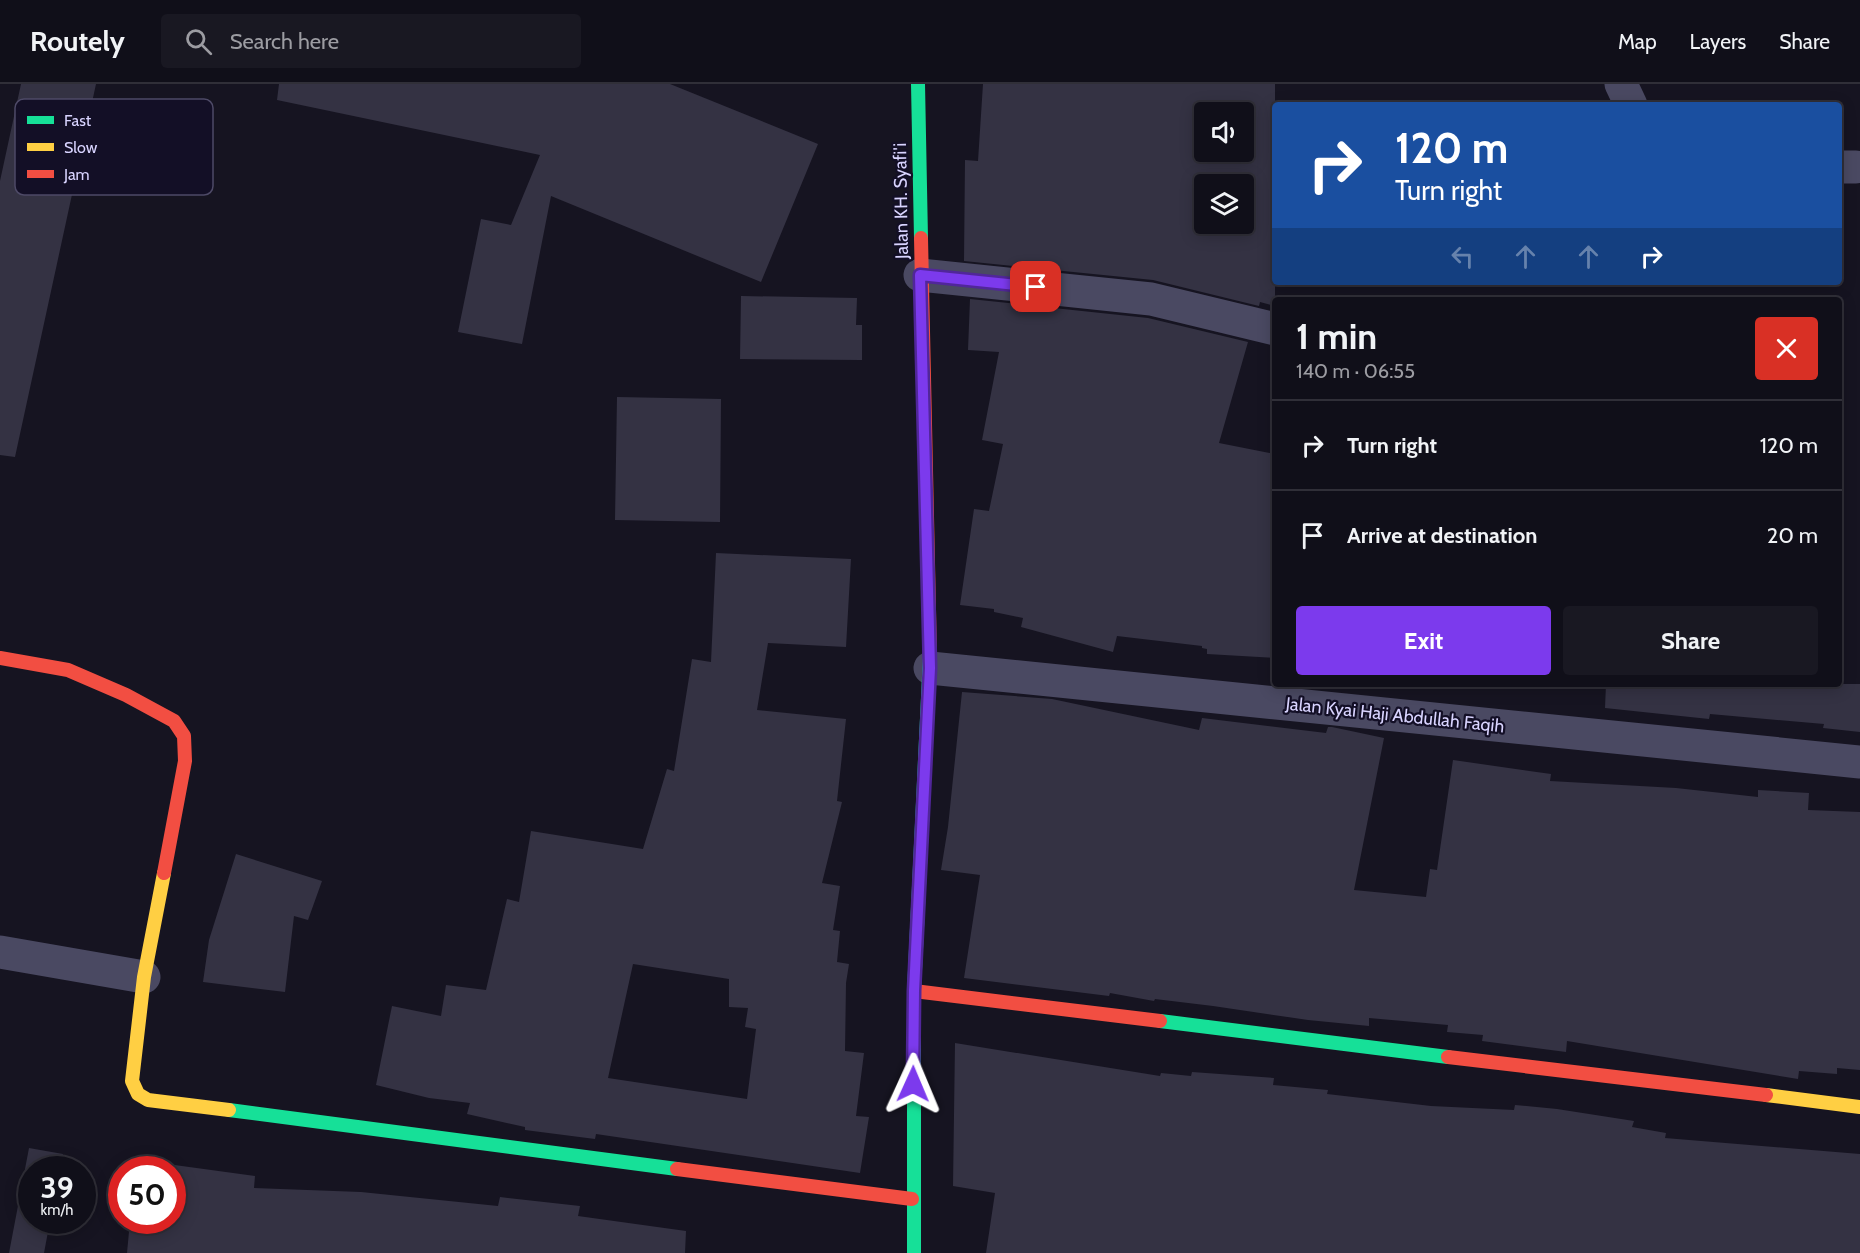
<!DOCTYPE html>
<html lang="en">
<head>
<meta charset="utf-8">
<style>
	:root { --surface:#100f19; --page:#191822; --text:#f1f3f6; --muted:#9c9ca2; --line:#302f38; --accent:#7c3aed }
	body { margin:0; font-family:Cabin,sans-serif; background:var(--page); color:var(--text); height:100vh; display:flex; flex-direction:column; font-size:22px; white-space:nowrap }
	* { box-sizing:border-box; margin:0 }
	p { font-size:20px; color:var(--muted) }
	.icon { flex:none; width:33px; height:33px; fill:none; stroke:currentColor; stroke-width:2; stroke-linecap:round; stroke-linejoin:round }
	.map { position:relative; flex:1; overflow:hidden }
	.panel { position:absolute; left:1272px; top:213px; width:570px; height:390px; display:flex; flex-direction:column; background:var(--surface); border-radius:6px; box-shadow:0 3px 15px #0003,0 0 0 2px var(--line) }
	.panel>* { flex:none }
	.banner { position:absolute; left:1272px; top:18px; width:570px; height:183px; border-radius:6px; box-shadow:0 3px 15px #0003,0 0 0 2px var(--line); background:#1a4fa0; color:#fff; overflow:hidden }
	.buttons { position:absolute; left:1194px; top:18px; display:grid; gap:12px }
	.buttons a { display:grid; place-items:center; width:60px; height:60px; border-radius:6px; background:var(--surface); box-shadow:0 3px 15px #0003,0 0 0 2px var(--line); font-size:30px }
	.speed { position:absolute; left:18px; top:1072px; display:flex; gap:12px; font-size:30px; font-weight:700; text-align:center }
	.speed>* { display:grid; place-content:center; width:78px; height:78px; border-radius:50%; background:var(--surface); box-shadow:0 3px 15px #0003,0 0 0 2px var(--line); line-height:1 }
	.speed small { font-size:15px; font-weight:400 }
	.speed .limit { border:9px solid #d22; background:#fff; color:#111 }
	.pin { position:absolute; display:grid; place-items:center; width:51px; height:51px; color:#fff; margin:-26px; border-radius:12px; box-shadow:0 3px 9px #0006 }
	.me { position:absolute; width:66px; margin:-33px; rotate:1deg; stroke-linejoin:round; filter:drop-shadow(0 0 4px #0008) }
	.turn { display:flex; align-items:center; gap:21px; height:126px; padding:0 24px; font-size:27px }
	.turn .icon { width:78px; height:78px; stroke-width:2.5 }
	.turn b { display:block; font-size:42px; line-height:51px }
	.lanes { display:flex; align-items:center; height:57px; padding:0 24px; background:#0003; justify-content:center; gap:30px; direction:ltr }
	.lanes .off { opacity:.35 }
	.round { display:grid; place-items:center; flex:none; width:63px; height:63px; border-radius:6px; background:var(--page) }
	.head { display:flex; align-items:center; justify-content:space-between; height:102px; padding:0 24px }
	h1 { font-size:36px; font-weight:800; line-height:45px }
	.action { display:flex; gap:12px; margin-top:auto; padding:12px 24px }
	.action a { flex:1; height:69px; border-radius:6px; background:var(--accent); color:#fff; font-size:24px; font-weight:800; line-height:69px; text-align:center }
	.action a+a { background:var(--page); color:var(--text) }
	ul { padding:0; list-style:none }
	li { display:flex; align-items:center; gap:18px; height:90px; padding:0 24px; border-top:2px solid var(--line) }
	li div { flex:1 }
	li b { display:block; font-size:22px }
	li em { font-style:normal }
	header { display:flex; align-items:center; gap:36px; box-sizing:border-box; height:84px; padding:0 30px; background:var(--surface); border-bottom:2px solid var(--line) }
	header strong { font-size:28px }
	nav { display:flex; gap:33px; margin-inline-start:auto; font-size:21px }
	.search { width:420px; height:54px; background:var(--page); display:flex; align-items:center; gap:15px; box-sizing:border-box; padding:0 21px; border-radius:6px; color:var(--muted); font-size:22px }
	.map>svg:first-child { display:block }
	.building { fill:#343243; fill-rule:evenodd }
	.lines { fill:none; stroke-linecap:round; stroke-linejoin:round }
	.street { stroke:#4a4962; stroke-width:33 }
	.fast { stroke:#16e098; stroke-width:14 }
	.slow { stroke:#ffcf43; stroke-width:14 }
	.jam { stroke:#f24e42; stroke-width:14 }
	.route-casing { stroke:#51269a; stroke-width:15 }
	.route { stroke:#7c3aed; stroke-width:10 }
	.labels { text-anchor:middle; stroke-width:4.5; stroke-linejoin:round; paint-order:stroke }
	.street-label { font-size:18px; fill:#d9d4ff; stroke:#130f26 }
	.key { fill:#130f26; stroke:#4e4a67; stroke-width:1.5 }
	.key-label { font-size:16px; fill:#d9d4ff }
</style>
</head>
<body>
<header>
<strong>Routely</strong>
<div class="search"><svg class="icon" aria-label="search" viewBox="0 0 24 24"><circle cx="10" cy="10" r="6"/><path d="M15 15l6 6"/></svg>Search here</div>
<nav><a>Map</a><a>Layers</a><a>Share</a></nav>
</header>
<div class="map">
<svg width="1860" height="1169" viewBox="0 0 1860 1169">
	<rect width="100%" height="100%" fill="#161421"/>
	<path class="building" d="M21 0H96L15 373 0 371V97Z
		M279 0H670L818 60 761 198 551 112 522 260 458 248 481 135 511 141 540 71 277 16Z
		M983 0H1275V222L1260 218 1259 222 1153 196 964 177 965 76 978 77ZM1204 28H1244V68H1204ZM1204 100H1244V140H1204Z
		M741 212 857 214 856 241H862V276L740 275Z
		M970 215 1148 234 1248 258 1219 359 1275 370V574L1207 570V565L1202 564V562L1117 552 1113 568 1021 543 1023 534 994 528V525L960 521 974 425 989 427 1003 360 982 356 999 268 968 266Z
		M617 313 721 315 720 438 615 436Z
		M716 469 851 475 846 563 768 559 757 626 846 635 837 717 842 718 822 799 840 802 833 846 840 847 837 878 849 880 846 899 845 967 864 969 856 1032 869 1033 860 1089 596 1050 595 1055 525 1046V1043L467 1030 470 1019 429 1014 376 1001 392 922 441 932 446 901 486 906 507 815 519 818 531 747 643 765 667 685 674 687 692 575 711 578ZM633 880 729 895V923L748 924 745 943 756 945 747 1015 608 994Z
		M1606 600H1860V648L1823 644 1824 640 1710 630 1709 635 1605 624Z
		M962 608 1052 615 1199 646 1202 634 1326 649 1328 643H1332L1384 654 1354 806 1426 813 1430 785 1437 786 1453 676 1551 690 1550 697 1676 704 1758 713V706L1809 709 1808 726 1860 728V986L1837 984V990L1799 987 1798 995 1567 957 1566 968 1482 957 1483 951 1447 948 1448 941 1369 934V942L1308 936 1213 922 1155 915 1154 917 1110 909 1109 912 964 894 980 791 941 786 948 743Z
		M236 770 322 797 308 836 294 832 285 908 203 898 209 856Z
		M955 959 1160 992 1161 989 1191 992 1192 988 1274 994 1273 1001 1328 1006 1327 1010 1431 1022 1514 1026 1515 1021 1557 1025 1634 1037 1632 1043 1666 1049 1665 1054 1860 1070V1169H986L995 1109 953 1102Z
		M29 1064 63 1070 60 1086H32V1137H50L44 1169H9Z
		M138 1076 255 1092 254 1104 361 1108 498 1122 500 1113 580 1122 578 1132 686 1147 685 1169H127L130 1137H172V1086H137Z"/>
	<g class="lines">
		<path class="street" d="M1621 0 1631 21
			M1839 83H1856
			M920 191 1151 215 1275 245
			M930 584 1860 678
			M0 868 144 893"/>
		<path class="fast" d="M918 0 921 154
			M1160 937 1448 973
			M229 1026 677 1085
			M914 1169V907L930 571"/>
		<path class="slow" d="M164 789 144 893 132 997 138 1010 148 1016 229 1026
			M1766 1011 1860 1023"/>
		<path class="jam" d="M921 154 930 571
			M0 574 68 586 126 611 174 637 184 652 185 677 164 789
			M914 907 1160 937
			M1448 973 1766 1011
			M677 1085 912 1115"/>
	</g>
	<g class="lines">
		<defs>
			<path id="route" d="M913 1000 914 907 930 584 920 191 1036 203"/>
		</defs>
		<use href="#route" class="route-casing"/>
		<use href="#route" class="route"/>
	</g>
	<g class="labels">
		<g class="street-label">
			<text transform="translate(901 117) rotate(-91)" y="6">Jalan KH. Syafi'i</text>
			<text transform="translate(1395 631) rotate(6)" y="6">Jalan Kyai Haji Abdullah Faqih</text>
		</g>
	</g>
	<rect x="15" y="15" width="198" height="96" rx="9" class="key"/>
	<rect x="27" y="32" width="27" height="8" fill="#16e098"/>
	<rect x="27" y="59" width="27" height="8" fill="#ffcf43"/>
	<rect x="27" y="86" width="27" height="8" fill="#f24e42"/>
	<g class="key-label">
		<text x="64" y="42">Fast</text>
		<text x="64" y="69">Slow</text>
		<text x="64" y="96">Jam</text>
	</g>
</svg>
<div class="buttons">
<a><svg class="icon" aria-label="sound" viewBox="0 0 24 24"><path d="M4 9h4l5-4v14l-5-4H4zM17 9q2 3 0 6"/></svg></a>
<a><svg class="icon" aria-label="layers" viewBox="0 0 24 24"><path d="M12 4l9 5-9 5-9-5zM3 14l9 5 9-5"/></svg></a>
</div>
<div class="speed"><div>39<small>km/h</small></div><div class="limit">50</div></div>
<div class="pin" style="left:1036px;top:203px;background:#d93025"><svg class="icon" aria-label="arrive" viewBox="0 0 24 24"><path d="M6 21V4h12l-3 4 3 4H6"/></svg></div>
<svg class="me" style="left:913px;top:1000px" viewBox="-20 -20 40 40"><path d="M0-17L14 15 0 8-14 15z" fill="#7c3aed" stroke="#fff" stroke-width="4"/></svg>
<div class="banner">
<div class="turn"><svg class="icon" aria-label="right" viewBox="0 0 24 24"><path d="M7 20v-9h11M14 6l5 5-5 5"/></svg><div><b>120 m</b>Turn right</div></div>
<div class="lanes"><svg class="icon off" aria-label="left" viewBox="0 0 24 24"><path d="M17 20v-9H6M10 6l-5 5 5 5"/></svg><svg class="icon off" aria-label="ahead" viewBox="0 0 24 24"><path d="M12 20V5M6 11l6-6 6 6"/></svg><svg class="icon off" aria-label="ahead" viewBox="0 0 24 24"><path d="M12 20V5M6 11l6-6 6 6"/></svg><svg class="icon" aria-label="right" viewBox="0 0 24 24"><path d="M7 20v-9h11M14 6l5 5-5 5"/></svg></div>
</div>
<section class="panel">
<div class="head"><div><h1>1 min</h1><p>140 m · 06:55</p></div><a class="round" style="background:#d93025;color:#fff"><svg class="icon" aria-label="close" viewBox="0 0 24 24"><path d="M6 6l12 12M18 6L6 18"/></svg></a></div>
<ul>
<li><svg class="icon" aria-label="right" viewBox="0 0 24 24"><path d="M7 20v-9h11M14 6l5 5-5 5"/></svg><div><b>Turn right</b></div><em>120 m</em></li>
<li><svg class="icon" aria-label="arrive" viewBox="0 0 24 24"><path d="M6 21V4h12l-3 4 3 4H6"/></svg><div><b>Arrive at destination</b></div><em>20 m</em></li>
</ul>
<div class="action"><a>Exit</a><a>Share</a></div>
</section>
</div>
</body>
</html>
